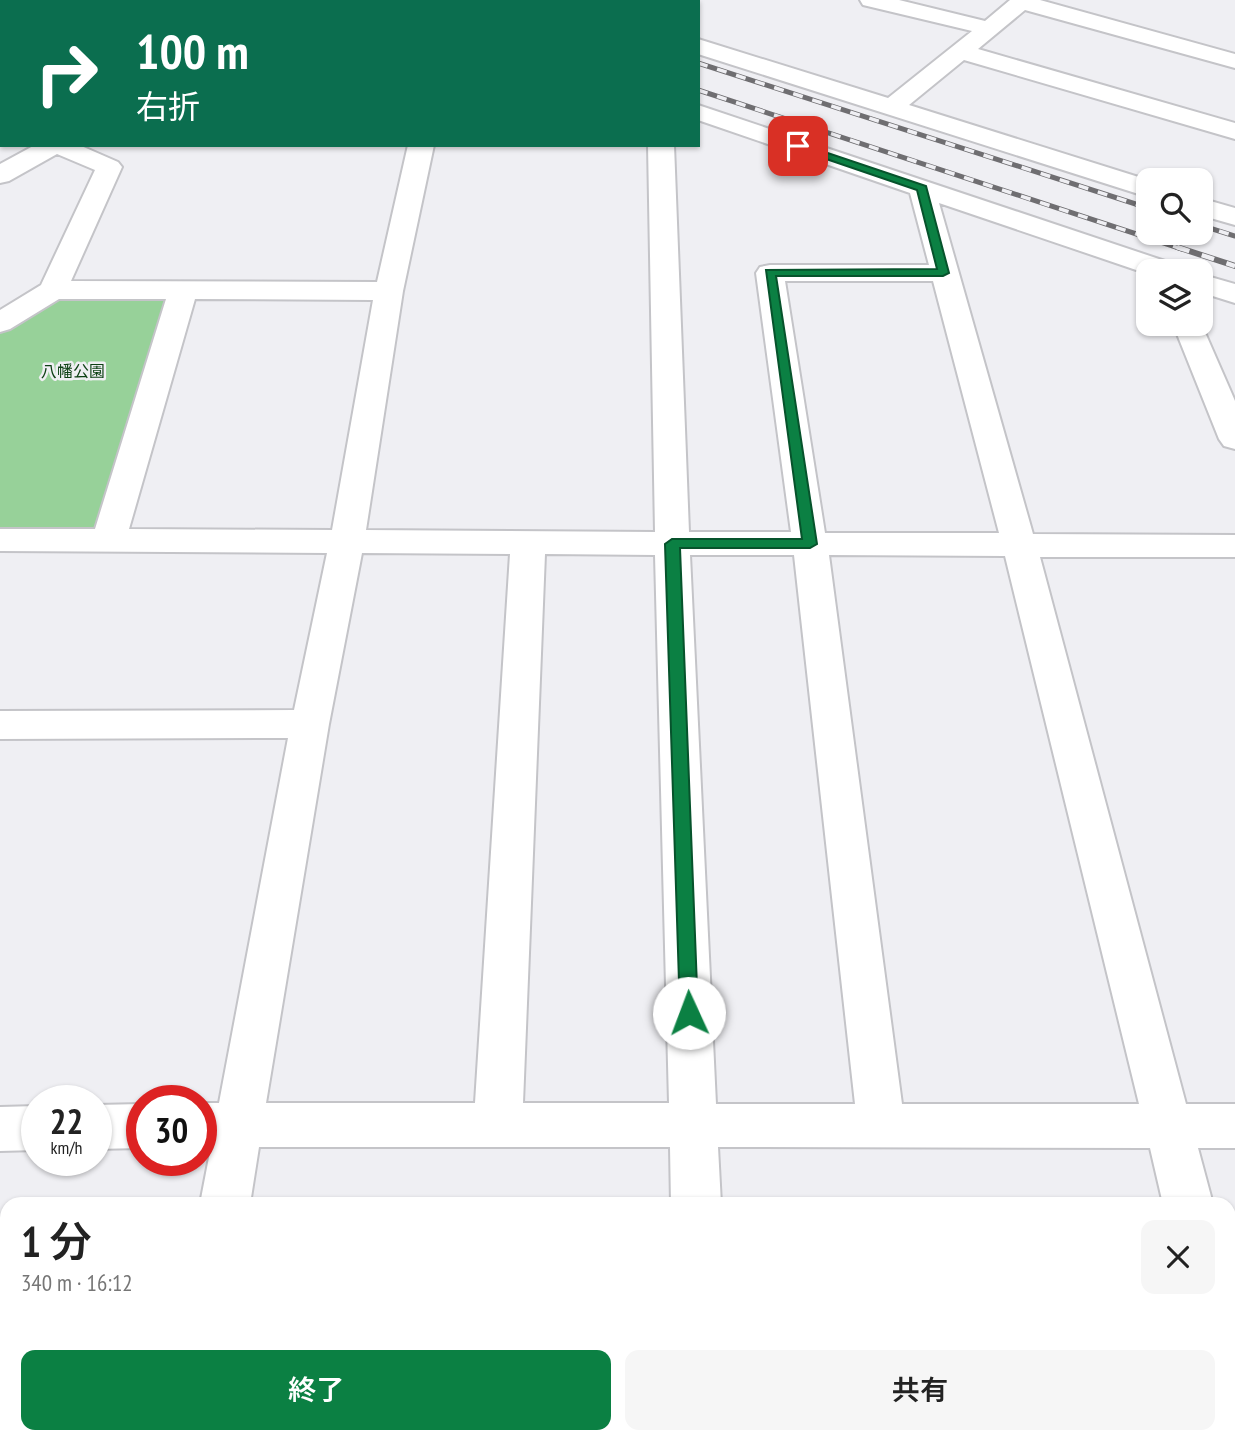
<!DOCTYPE html>
<html lang="ja">
<head>
<meta charset="utf-8">
<style>
	:root { --surface:#fff; --page:#f6f6f6; --text:#222; --muted:#767676; --accent:#0b8043 }
	body { margin:0; font-family:"PT Sans Narrow","Noto Sans JP",sans-serif; background:var(--page); color:var(--text); height:100vh; display:flex; flex-direction:column; font-size:26px; white-space:nowrap }
	* { box-sizing:border-box; margin:0 }
	p { font-size:23px; color:var(--muted) }
	.icon { flex:none; width:38px; height:38px; fill:none; stroke:currentColor; stroke-width:2; stroke-linecap:round; stroke-linejoin:round }
	.map { position:relative; flex:1; overflow:hidden }
	.drawer { position:absolute; left:0px; top:1197px; width:1236px; height:247px; display:flex; flex-direction:column; background:var(--surface); border-radius:21px 21px 0 0; box-shadow:0 2px 5px #0004 }
	.drawer>* { flex:none }
	.hud { position:absolute; left:0px; top:0px; width:700px; height:147px; box-shadow:0 2px 5px #0004; background:#0b6e4f; color:#fff; overflow:hidden }
	.buttons { position:absolute; left:1136px; top:168px; display:grid; gap:14px }
	.buttons a { display:grid; place-items:center; width:77px; height:77px; border-radius:14px; background:var(--surface); box-shadow:0 2px 5px #0004; font-size:35px }
	.speed { position:absolute; left:21px; top:1085px; display:flex; gap:14px; font-size:35px; font-weight:700; text-align:center }
	.speed>* { display:grid; place-content:center; width:91px; height:91px; border-radius:50%; background:var(--surface); box-shadow:0 2px 5px #0004; line-height:1 }
	.speed small { font-size:18px; font-weight:400 }
	.speed .limit { border:10px solid #d22; background:#fff; color:#111 }
	.pin { position:absolute; display:grid; place-items:center; width:60px; height:60px; color:#fff; margin:-30px; border-radius:14px; box-shadow:0 4px 10px #0006 }
	.me { position:absolute; width:77px; margin:-38px; rotate:358deg; stroke-linejoin:round; filter:drop-shadow(0 0 5px #0008) }
	.turn { display:flex; align-items:center; gap:24px; height:147px; padding:0 21px; font-size:32px }
	.turn .icon { width:91px; height:91px; stroke-width:2.5 }
	.turn b { display:block; font-size:49px; line-height:60px }
	.round { display:grid; place-items:center; flex:none; width:74px; height:74px; border-radius:14px; background:var(--page) }
	.headline { display:flex; align-items:center; justify-content:space-between; height:119px; padding:0 21px }
	h1 { font-size:42px; font-weight:600; line-height:52px }
	.cta { display:flex; gap:14px; margin-top:auto; padding:14px 21px }
	.cta a { flex:1; height:80px; border-radius:14px; background:var(--accent); color:#fff; font-size:28px; font-weight:600; line-height:80px; text-align:center }
	.cta a+a { background:var(--page); color:var(--text) }
	.map>svg:first-child { display:block }
	.green { fill:#97d199 }
	.lines { fill:none; stroke-linecap:round; stroke-linejoin:round }
	.minor-casing { stroke:#c4c4c8; stroke-width:4 }
	.minor { fill:#fff; fill-rule:evenodd }
	.rail-far1-casing { stroke:#6f6e71; stroke-width:5 }
	.rail-casing { stroke:#6f6e71; stroke-width:6 }
	.rail-far1 { stroke:#efeff3; stroke-width:3.5; stroke-dasharray:10; stroke-linecap:butt }
	.rail { stroke:#efeff3; stroke-width:4.5; stroke-dasharray:13; stroke-linecap:butt }
	.route { fill:#0b8043; stroke:#07532c; stroke-width:2 }
	.labels { text-anchor:middle; stroke-width:5; stroke-linejoin:round; paint-order:stroke }
	.far-park-label { font-size:16px; fill:#0d4114; stroke:#efeff3 }
</style>
</head>
<body>
<div class="map">
<svg width="1235" height="1443" viewBox="0 0 1235 1443">
	<rect width="100%" height="100%" fill="#efeff3"/>
	<path class="green" d="M55 295 173 296 103 533H0V331Z"/>
	<g class="lines">
		<defs>
			<path id="minor" d="M0 0H14L2 2 0 8Z
				M223 0H248L222 2Z
				M260 0H284L259 2Z
				M311 0H336L310 2Z
				M351 0H377L378 2H352Z
				M540 0H567L568 2H541Z
				M644 0H668L643 2Z
				M860 0H899L985 21 1010 0H1040L1235 54V68L1025 10 978 49 1235 123V139L964 60 909 105 1148 180V197L698 54V39L888 98 972 31 863 5Z
				M698 105 1177 265 1181 271H1148V274L939 203 1033 534 1235 535V557H1040L1186 1104H1235V1148H1198L1213 1204H1163L1150 1148 718 1147 721 1204H671L670 1147H259L250 1204H200L211 1147H201V1103H219L288 738 0 739V711L294 710 327 553 0 551V529H95L166 299H59L10 329 0 332V310L41 285 95 170 57 154 9 181 0 183V164L35 145H79L118 162 122 167 71 281 377 282 408 145H434L403 291 366 530 655 532 648 145H674L689 532H791L756 273 760 267 770 265H929L910 193 698 120ZM785 281H933L999 533H825ZM195 299 373 300 332 530 129 529ZM362 553 510 554 475 1103H266L329 724ZM545 554 655 555 669 1103H523ZM690 555H794L855 1104H716ZM829 555 1005 556 1139 1104H902Z
				M0 124H2L0 140Z
				M1200 198 1235 208V225L1200 215Z
				M1200 274 1235 284V303L1200 292Z
				M1200 321 1235 401V449L1224 446 1219 439 1173 324H1200Z
				M142 1104V1148L96 1149V1105Z
				M37 1106V1150L0 1151V1107Z
				M1228 1331 1235 1333V1408L1228 1405Z
				M0 1397H7V1437H29L26 1443H0Z
				M156 1437H210L209 1443H155Z
				M679 1437H733V1443H679Z"/>
		</defs>
		<use href="#minor" class="minor-casing"/>
		<use href="#minor" class="minor"/>
		<defs>
			<path id="rail-far1" d="M423 0 428 2
				M450 0 455 2
				M502 0 508 2
				M529 0 535 2
				M698 63 1148 208
				M698 90 1182 249
				M1200 225 1235 236"/>
			<path id="rail" d="M1177 247 1235 266"/>
		</defs>
		<use href="#rail-far1" class="rail-far1-casing"/>
		<use href="#rail" class="rail-casing"/>
		<use href="#rail-far1" class="rail-far1"/>
		<use href="#rail" class="rail"/>
	</g>
	<path class="route" d="M794 144H801L926 186 949 273 943 276H776L817 544 810 548H680L698 1013 696 1019 689 1021 683 1019 680 1013 665 544 672 539H802L766 270 937 269 917 190 794 148Z"/>
	<g class="labels">
		<g class="far-park-label">
			<text x="73" y="377">八幡公園</text>
		</g>
	</g>
</svg>
<div class="buttons">
<a><svg class="icon" aria-label="search" viewBox="0 0 24 24"><circle cx="10" cy="10" r="6"/><path d="M15 15l6 6"/></svg></a>
<a><svg class="icon" aria-label="layers" viewBox="0 0 24 24"><path d="M12 4l9 5-9 5-9-5zM3 14l9 5 9-5"/></svg></a>
</div>
<div class="speed"><div>22<small>km/h</small></div><div class="limit">30</div></div>
<div class="pin" style="left:798px;top:146px;background:#d93025"><svg class="icon" aria-label="arrive" viewBox="0 0 24 24"><path d="M6 21V4h12l-3 4 3 4H6"/></svg></div>
<svg class="me" style="left:689px;top:1013px" viewBox="-20 -20 40 40"><circle r="19" fill="#fff"/><path d="M0-13L10 11 0 6-10 11z" fill="#0b8043"/></svg>
<div class="hud">
<div class="turn"><svg class="icon" aria-label="right" viewBox="0 0 24 24"><path d="M7 20v-9h11M14 6l5 5-5 5"/></svg><div><b>100 m</b>右折</div></div>
</div>
<section class="drawer">
<div class="headline"><div><h1>1 分</h1><p>340 m · 16:12</p></div><a class="round"><svg class="icon" aria-label="close" viewBox="0 0 24 24"><path d="M6 6l12 12M18 6L6 18"/></svg></a></div>
<div class="cta"><a>終了</a><a>共有</a></div>
</section>
</div>
</body>
</html>
